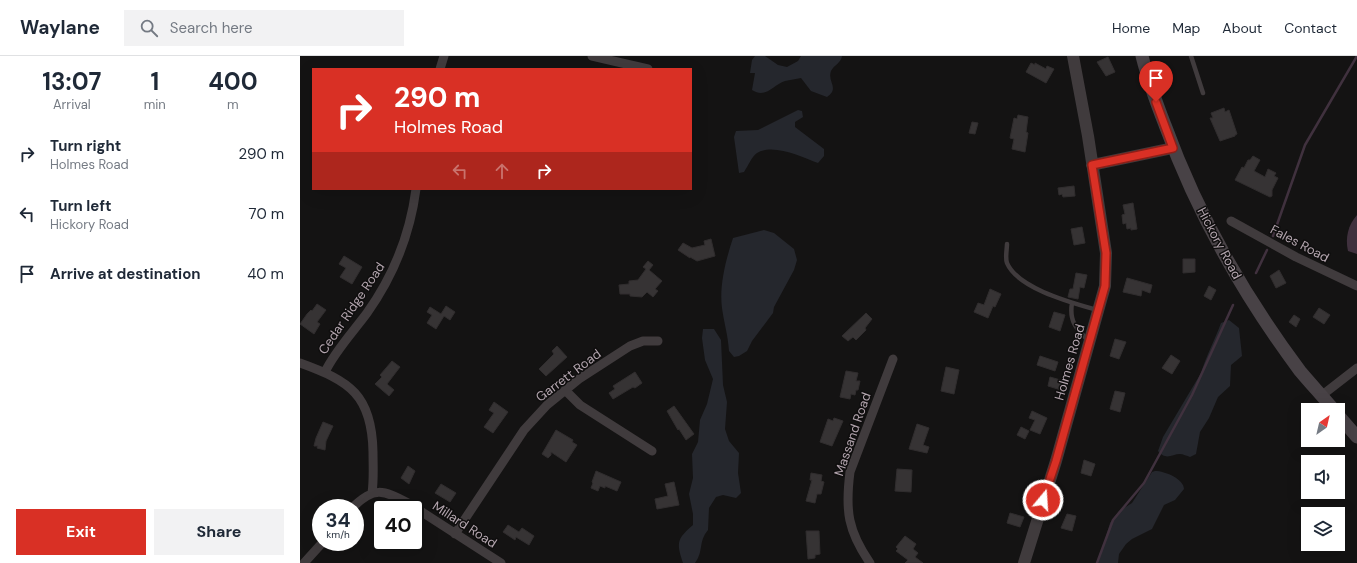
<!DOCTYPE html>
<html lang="en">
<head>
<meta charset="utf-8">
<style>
	:root { --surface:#fff; --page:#f2f2f3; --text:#1f2937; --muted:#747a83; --line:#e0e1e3; --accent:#d93025 }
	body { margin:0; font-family:"DM Sans",sans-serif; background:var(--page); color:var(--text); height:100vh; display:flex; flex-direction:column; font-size:15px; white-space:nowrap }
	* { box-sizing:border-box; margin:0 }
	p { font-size:13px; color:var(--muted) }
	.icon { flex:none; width:22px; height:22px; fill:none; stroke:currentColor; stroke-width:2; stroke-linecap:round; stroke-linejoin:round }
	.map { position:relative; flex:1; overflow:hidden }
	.details { display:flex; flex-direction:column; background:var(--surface); width:300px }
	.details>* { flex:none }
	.banner { position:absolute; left:12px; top:12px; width:380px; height:122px; border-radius:0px; box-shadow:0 4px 16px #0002; background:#d93025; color:#fff; overflow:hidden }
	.needle { width:26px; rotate:34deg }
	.buttons { position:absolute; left:1001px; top:347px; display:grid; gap:8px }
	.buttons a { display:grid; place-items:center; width:44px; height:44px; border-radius:0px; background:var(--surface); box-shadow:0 4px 16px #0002; font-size:20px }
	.speed { position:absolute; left:12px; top:443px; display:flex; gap:8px; font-size:20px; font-weight:700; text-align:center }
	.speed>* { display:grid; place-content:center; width:52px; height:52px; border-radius:50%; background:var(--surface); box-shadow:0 4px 16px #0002; line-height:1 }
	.speed small { font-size:10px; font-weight:400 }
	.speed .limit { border:2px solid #111; border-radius:6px; background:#fff; color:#111 }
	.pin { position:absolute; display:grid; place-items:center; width:34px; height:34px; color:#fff; margin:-41px -17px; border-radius:50% 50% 50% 0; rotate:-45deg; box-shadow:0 0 4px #0007 }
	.pin .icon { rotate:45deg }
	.me { position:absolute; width:44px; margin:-22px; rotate:18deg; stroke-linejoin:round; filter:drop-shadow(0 0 3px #0008) }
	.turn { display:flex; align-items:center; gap:14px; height:84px; padding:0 16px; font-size:18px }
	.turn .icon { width:52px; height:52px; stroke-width:2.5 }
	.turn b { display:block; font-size:28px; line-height:34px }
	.lanes { display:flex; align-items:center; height:38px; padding:0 16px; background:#0003; justify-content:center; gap:20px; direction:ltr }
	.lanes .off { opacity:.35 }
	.eta { display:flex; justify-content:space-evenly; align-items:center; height:68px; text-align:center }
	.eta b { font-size:24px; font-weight:700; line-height:28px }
	.primary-button { display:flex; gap:8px; margin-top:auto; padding:8px 16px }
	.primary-button a { flex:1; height:46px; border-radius:0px; background:var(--accent); color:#fff; font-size:16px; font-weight:700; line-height:46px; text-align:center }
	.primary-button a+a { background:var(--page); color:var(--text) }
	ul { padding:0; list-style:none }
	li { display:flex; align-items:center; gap:12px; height:60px; padding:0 16px }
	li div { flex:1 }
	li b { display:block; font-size:15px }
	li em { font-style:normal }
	header { display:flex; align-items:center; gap:24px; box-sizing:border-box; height:56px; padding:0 20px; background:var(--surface); border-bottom:1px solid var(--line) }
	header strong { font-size:19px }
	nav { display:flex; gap:22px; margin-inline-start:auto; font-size:14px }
	.search { width:280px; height:36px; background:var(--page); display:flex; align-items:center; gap:10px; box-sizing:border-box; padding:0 14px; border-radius:0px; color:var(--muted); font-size:15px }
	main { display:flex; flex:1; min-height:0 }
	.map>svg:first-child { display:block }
	.green { fill:#25272d }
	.water { fill:#40313e }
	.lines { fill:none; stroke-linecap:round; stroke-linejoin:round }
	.stream { stroke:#40313e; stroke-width:2.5 }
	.building { fill:#363334; stroke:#302d2e }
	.service { stroke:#403b3d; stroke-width:4.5 }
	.minor { stroke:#403b3d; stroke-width:9 }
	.tertiary { stroke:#403b3d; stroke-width:12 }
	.secondary { stroke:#484246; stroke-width:13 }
	.route-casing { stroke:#8d1f18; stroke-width:10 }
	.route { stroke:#d93025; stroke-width:7 }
	.labels { text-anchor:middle; stroke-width:3; stroke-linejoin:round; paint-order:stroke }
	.street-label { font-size:13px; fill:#b3a5ae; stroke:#0f0e0e }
</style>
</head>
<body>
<header>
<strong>Waylane</strong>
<div class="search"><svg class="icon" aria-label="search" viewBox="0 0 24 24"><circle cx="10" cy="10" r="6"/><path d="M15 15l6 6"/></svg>Search here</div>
<nav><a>Home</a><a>Map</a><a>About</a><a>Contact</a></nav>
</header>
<main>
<section class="details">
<div class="eta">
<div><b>13:07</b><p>Arrival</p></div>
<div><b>1</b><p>min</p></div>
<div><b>400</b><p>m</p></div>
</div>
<ul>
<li><svg class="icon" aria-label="right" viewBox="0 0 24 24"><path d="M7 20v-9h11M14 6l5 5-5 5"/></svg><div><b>Turn right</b><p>Holmes Road</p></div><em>290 m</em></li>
<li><svg class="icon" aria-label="left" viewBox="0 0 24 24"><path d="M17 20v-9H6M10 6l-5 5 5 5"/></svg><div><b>Turn left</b><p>Hickory Road</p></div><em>70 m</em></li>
<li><svg class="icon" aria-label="arrive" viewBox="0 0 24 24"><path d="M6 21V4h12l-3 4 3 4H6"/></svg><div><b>Arrive at destination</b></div><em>40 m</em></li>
</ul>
<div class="primary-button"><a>Exit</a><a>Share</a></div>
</section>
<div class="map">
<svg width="1057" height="507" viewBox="0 0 1057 507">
	<rect width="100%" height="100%" fill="#141313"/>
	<path class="green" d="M455 0H465L478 9 487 11 498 5 501 0H542C541 7 534 9 531 15 527 26 540 32 527 41L511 35 501 22C496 23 490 24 485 25 473 29 466 43 452 34L455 17H450L452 4Z
		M498 54 502 55 503 61 495 66V71L524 93V100L518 107C502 101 473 87 457 97 452 100 448 110 444 116L439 117 434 81 436 75 458 74Z
		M464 174 474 177 494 193 497 204 494 214 474 251 473 257 452 285 447 295 439 300 434 301 429 295C428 279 424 267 422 252 419 230 426 203 433 182Z
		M929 264 939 272 942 300 931 309 930 330 918 341 909 362 900 376 896 398 890 401C887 400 883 398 880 398 872 398 866 405 858 395L863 381 901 317C906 300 915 284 921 267Z
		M403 273H414L421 284 423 329 427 346 425 373 429 385 439 397 438 417 441 437 436 442 423 439 416 441 409 452 408 474C398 486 404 495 395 507H383C376 486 377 483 393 469V458L389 438 393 422 392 398 398 386 400 364 407 348 413 323 405 304 402 282Z
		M855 415C865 415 884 423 884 433L875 444 864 449 852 473 832 483 826 488 819 498 818 507H798L810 467 819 455 832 447 852 416Z"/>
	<path class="water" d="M1057 159V198L1048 195C1045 182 1048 169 1057 159Z"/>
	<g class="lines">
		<path class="stream" d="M973 180 1005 89 1057 0
			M956 217 967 194
			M797 507 813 464 844 427 892 339 933 249"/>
	</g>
	<path class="building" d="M808 1 815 16 806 20 797 6Z
		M731 7 735 9V7L746 13 747 10 754 13 746 27 726 16Z
		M924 52 925 56 929 54 937 78 935 79V80L920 85 910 62H913L911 57Z
		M718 59 728 61 726 76 728 77 725 96 712 93 714 83 710 82 714 62 717 63Z
		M672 66 678 67 675 78 669 77Z
		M953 100 960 104 954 115 965 121 968 113 976 117 974 120 978 122 972 134V140L970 141 935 124 942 111 944 112 948 104H950Z
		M774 130 775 140 763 141 762 138 759 139 758 132Z
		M833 147 837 173 831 174V172L827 173 826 167 823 168 822 159 825 158 823 149Z
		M782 171 785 187 774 189 771 173Z
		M411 183 415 200 397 205 390 201V202L378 194 383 187 392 192 405 189 404 185Z
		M44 200 62 211 52 228 40 221 46 212 39 208Z
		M883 203H895V216L883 217Z
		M348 205 353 209 349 214 362 225 355 233 358 235 353 241 347 236 342 241 330 240V238H320L319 229 329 228V225L338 224 346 213 343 211Z
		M979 214 986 227 976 232 970 220Z
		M776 217 787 219 784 232 780 231 778 243 768 241 770 233H773Z
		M827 222 852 229 850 237 842 234 841 240 823 236Z
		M909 230 916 234 911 244 904 240Z
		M690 233 701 238 695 251 693 250 688 262 674 256 678 247 684 249Z
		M17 248 26 254 17 266 20 268 14 278 0 268 7 258 11 254 12 255Z
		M146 250 155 256 150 264 144 260 136 273 127 267 132 259 127 256 130 251 141 258Z
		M1019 252 1030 259 1024 268 1013 261Z
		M754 256 765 259 760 275 749 271Z
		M566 257 572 263 565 272 566 274 556 284 553 281 548 285 542 280Z
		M994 259 1000 263 996 271 989 266Z
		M815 283 826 286 819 303 810 300Z
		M257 290 267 301 246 320 239 313 254 298 252 295Z
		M871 299 880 305 872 318 862 312Z
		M740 300 758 306 755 315 737 309Z
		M92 305 100 311 87 328 94 334 89 340 75 328 82 321 80 319Z
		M646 311 659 314 654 338 641 335Z
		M546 315 558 317 556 325H560L558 334H556L555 339 551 338 550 343 540 341Z
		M335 316 342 327 335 332 333 331 313 343 309 337 315 333 313 330Z
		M750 321 764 325 761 334 748 330Z
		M815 335 825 337 820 356 810 353Z
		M194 346 208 356 193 377 184 371 194 357 189 354Z
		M374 350 394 378 386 384 379 373 378 374 367 355Z
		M732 355 747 362 740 378 730 374 735 364 729 362Z
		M534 362 543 365 532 390 520 386 528 363 533 365Z
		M23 366 33 370 26 385 25 394 17 392 18 390H14L16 382Z
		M617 368 629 372 623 389 629 391 627 397 609 393Z
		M721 371 729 375 725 383 717 379Z
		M256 374 273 384 272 386 277 389 266 406 251 396V399L248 402 242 398Z
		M784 404 795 408 791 420 781 417Z
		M108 410 115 415 109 428 101 422Z
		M597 413 612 414 611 436 595 435Z
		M296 415 321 426 317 435 305 430V432L300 430 298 435 291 432 293 427 292 426Z
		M511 417 522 419 521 425 524 426 521 438H517L515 447 506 445 512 424H510Z
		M374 426 379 449 357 453 355 443 368 440 365 428Z
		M141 428 156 437 150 446 135 437Z
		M710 457 724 461 720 471 707 467Z
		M767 458 776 460 772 475 761 472Z
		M208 469 219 476 222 472 234 480 229 489 216 481 215 484 203 476Z
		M506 475H519L520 498 515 499V502L508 503Z
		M605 480 616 488 613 493 618 497 615 501 623 507H605L608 504 596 495 598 493 596 491Z"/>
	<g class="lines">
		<path class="service" d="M891 0 903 37
			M707 188C707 193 705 202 707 207 718 233 773 247 797 254
			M772 247C769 265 776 273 789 285"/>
		<path class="minor" d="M292 0 348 13
			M140 13 144 0
			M931 165 996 201 1057 230
			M0 307C50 325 72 339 73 396 73 410 74 423 72 437
			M25 316C35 295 53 276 67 257 94 219 110 179 116 133
			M265 334 280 349 352 395
			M1021 340 1057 312
			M52 452C74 430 83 434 108 447L201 507
			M155 478 224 374 247 349 279 323 330 290 343 285H358
			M4 507 23 486
			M570 507C548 475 545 455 550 416L593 303"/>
		<path class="tertiary" d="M792 109 873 92
			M724 507 756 405 805 230 806 197 788 80 773 0"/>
		<path class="secondary" d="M842 0C848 24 856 46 865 69 897 157 944 240 1000 315 1011 328 1023 341 1034 354
			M1038 359 1057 381"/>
	</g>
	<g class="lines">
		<defs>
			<path id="route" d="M743 444 756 405 805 230 806 197 792 109 873 92 856 46"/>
		</defs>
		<use href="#route" class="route-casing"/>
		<use href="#route" class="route"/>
	</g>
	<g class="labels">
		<g class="street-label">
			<text transform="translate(920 187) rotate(62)" y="5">Hickory Road</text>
			<text transform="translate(1000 187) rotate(28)" y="5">Fales Road</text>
			<text transform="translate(51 252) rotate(-56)" y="5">Cedar Ridge Road</text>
			<text transform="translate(769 306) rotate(-74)" y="5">Holmes Road</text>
			<text transform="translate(268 319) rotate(-37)" y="5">Garrett Road</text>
			<text transform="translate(552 378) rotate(-71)" y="5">Massand Road</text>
			<text transform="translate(165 468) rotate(33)" y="5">Millard Road</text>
		</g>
	</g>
</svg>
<div class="buttons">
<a><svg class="needle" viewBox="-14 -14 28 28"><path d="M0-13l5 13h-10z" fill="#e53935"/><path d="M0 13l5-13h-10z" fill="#747a83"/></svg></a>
<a><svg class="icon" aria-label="sound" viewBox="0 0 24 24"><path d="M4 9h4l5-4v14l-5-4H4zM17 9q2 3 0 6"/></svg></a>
<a><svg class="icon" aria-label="layers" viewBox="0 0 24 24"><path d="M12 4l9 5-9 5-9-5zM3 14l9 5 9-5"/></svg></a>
</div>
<div class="speed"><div>34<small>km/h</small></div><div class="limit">40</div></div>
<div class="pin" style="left:856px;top:46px;background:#d93025"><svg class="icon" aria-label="arrive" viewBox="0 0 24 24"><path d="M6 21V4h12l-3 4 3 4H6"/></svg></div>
<svg class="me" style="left:743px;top:444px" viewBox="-20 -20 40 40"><circle r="17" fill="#d93025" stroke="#fff" stroke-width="3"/><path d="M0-11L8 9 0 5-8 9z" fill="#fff"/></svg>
<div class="banner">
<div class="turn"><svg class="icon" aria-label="right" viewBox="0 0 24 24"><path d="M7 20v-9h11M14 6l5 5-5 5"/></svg><div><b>290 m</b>Holmes Road</div></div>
<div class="lanes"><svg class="icon off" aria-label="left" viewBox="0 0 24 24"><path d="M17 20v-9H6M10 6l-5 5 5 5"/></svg><svg class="icon off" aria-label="ahead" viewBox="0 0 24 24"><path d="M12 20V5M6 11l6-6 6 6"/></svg><svg class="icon" aria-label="right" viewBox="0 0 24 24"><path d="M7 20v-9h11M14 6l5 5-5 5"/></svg></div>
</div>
</div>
</main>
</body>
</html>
